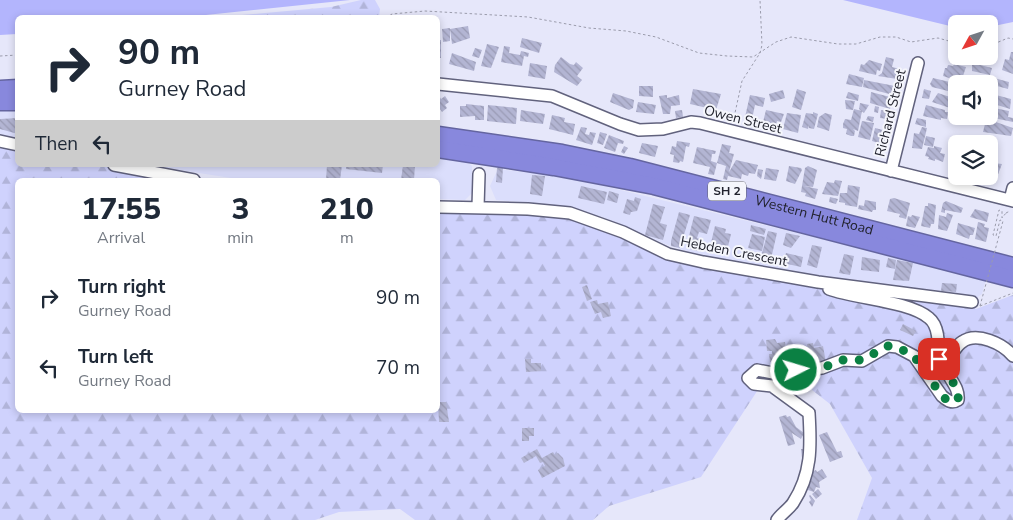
<!DOCTYPE html>
<html lang="en">
<head>
<meta charset="utf-8">
<style>
	:root { --surface:#fff; --page:#f2f2f3; --text:#1f2937; --muted:#747a83 }
	body { margin:0; font-family:"Nunito Sans",sans-serif; background:var(--page); color:var(--text); height:100vh; display:flex; flex-direction:column; font-size:19px; white-space:nowrap }
	* { box-sizing:border-box; margin:0 }
	p { font-size:16px; color:var(--muted) }
	.icon { flex:none; width:28px; height:28px; fill:none; stroke:currentColor; stroke-width:2; stroke-linecap:round; stroke-linejoin:round }
	.map { position:relative; flex:1; overflow:hidden }
	.drawer { position:absolute; left:15px; top:178px; width:425px; height:235px; display:flex; flex-direction:column; background:var(--surface); border-radius:8px; box-shadow:0 2px 8px #0003 }
	.drawer>* { flex:none }
	.top-card { position:absolute; left:15px; top:15px; width:425px; height:152px; border-radius:8px; box-shadow:0 2px 8px #0003; background:#fff; color:var(--text); overflow:hidden }
	.needle { width:32px; rotate:230deg }
	.controls { position:absolute; left:948px; top:15px; display:grid; gap:10px }
	.controls a { display:grid; place-items:center; width:50px; height:50px; border-radius:8px; background:var(--surface); box-shadow:0 2px 8px #0003; font-size:25px }
	.pin { position:absolute; display:grid; place-items:center; width:42px; height:42px; color:#fff; margin:-21px; border-radius:10px; box-shadow:0 2px 8px #0006 }
	.me { position:absolute; width:55px; margin:-28px; rotate:85deg; stroke-linejoin:round; filter:drop-shadow(0 0 4px #0008) }
	.turn { display:flex; align-items:center; gap:18px; height:105px; padding:0 20px; font-size:22px }
	.turn .icon { width:65px; height:65px; stroke-width:2.5 }
	.turn b { display:block; font-size:35px; line-height:42px }
	.then { display:flex; align-items:center; height:48px; padding:0 20px; background:#0003; gap:10px; font-size:19px }
	.eta { display:flex; justify-content:space-evenly; align-items:center; height:85px; text-align:center }
	.eta b { font-size:30px; font-weight:800; line-height:35px }
	ul { padding:0; list-style:none }
	li { display:flex; align-items:center; gap:15px; height:70px; padding:0 20px }
	li div { flex:1 }
	li b { display:block; font-size:19px }
	li em { font-style:normal }
	.map>svg:first-child { display:block }
	.built { fill:#dbdefc }
	.forest { fill:url(#forest-firs) }
	.water { fill:#b3b5fd }
	.building { fill:url(#building-back-hatch) }
	.lines { fill:none; stroke-linecap:round; stroke-linejoin:round }
	.minor-casing { stroke:#61627d; stroke-width:14 }
	.highway-casing { stroke:#6465a0; stroke-width:19 }
	.path { stroke:#9b9cac; stroke-width:1; stroke-dasharray:2.5 2.5; stroke-linecap:butt }
	.minor { stroke:#fff; stroke-width:11 }
	.highway { stroke:#88d; stroke-width:16 }
	.path-bridge { stroke:#9b9cac; stroke-width:1; stroke-dasharray:2.5 2.5; stroke-linecap:butt }
	.route { stroke:#0b8043; stroke-width:9; stroke-dasharray:0 16.2 }
	.labels { text-anchor:middle; stroke-width:4; stroke-linejoin:round; paint-order:stroke }
	.shield { fill:#f5f6fc; stroke:#61626c; stroke-width:1 }
	.shield-label { font-size:12px; font-weight:bold; fill:#22232e }
	.street-label { font-size:14px; fill:#22232e; stroke:#f5f6fc }
</style>
</head>
<body>
<div class="map">
<svg width="1013" height="520" viewBox="0 0 1013 520">
	<defs>
		<pattern id="forest-firs" width="22" height="20" patternUnits="userSpaceOnUse" patternTransform="scale(1.25)"><rect width="22" height="20" fill="#cfd2fd"/><path d="M5 1l3.5 6h-7zM16 11l3.5 6h-7z" fill="#b1b4d9"/></pattern>
		<pattern id="building-back-hatch" width="6" height="6" patternUnits="userSpaceOnUse" patternTransform="scale(1.25)"><rect width="6" height="6" fill="#b3b5d3"/><path d="M-1 5l2 2M0 0l6 6M5-1l2 2" fill="none" stroke="#9a9bb5"/></pattern>
	</defs>
	<rect width="100%" height="100%" fill="#e6e7fa"/>
	<path class="built" d="M0 111H17V138L0 134Z
		M438 158 467 162 472 166V193L465 200 438 199V180H244L148 165H438Z
		M498 169 567 177 986 279 982 294 975 299 833 281 710 259 665 244 603 217 545 204 496 200 490 186Z"/>
	<path class="forest" d="M361 0H375L380 9 379 17H219L331 7Z
		M0 144 17 148 18 165H98L177 180H18V410H438V210L529 213 569 219 668 256 971 304 976 309 1013 295V520H857L872 478 830 404 776 362 701 477 609 506 593 520H415L400 509 339 512 315 520H0Z"/>
	<path class="water" d="M0 0H350L177 18H18L17 34 0 35Z
		M843 0H1013V22L989 27V24H956V27L950 26Z"/>
	<path class="building" d="M468 26 470 38 452 44 450 29Z
		M450 28V41L443 42 442 29Z
		M522 38 542 43 539 53 520 47Z
		M438 40H441V58H438Z
		M487 44 499 47 491 68 481 66Z
		M504 46 510 47 509 53 520 55 521 51 529 53 528 57 524 56 522 66 501 62Z
		M475 48 482 50 479 58 472 56Z
		M1011 52H1013V74L1002 70 1005 59 1009 60Z
		M452 53 476 62 474 71 449 64Z
		M561 57 570 64 574 65 576 62 583 68 577 76 582 80 577 86 554 72 555 65Z
		M886 57 894 59 892 67 900 69 897 79 878 76 882 73Z
		M869 60 882 64 880 71 877 70 876 75 859 71 861 64 864 65Z
		M972 60 981 62 980 65 992 68 990 75 972 71Z
		M530 63 547 66 545 79 528 76Z
		M954 64 966 67 961 82 943 76 945 68H947L948 65 953 66Z
		M849 74 864 78 862 87 846 84Z
		M990 77 1009 82 1008 89 997 86 996 91 989 89Z
		M933 78 954 83 953 88H956L955 96 948 94V91L932 87 930 84Z
		M864 80 895 86 893 95 863 87Z
		M639 86H653V97L639 96Z
		M693 89 721 94 716 110 690 104Z
		M797 89 806 92 801 110 792 107Z
		M924 89 931 91 929 99 922 98Z
		M783 90 785 98 771 102 769 94Z
		M848 92 859 95 858 101 846 98Z
		M871 92 890 97 889 101 892 102 890 109 870 103Z
		M613 93 634 100 633 108 629 110 610 102Z
		M938 93 956 99V110L932 102Z
		M438 94 441 99 445 96 449 102 445 105 447 108 442 112 438 106Z
		M667 95V98L679 95 680 105 671 106 670 114H663L659 96Z
		M750 95 765 98 763 107 755 105 752 119 745 117Z
		M996 95 1011 99 1010 109 994 104Z
		M845 100 855 101 853 110 846 109Z
		M638 102 656 105 654 114 636 112Z
		M860 103 869 105 864 113 859 109Z
		M466 104 484 106V120H475V116L460 117V106H466Z
		M488 105 517 108 516 124 487 121Z
		M926 105 945 110V112H948L947 119 941 118V120L923 116Z
		M875 106 879 107 878 113 874 112Z
		M989 107 1009 111 1008 117 1013 118V122L989 117Z
		M854 109 862 111 858 131 853 129 855 131 854 136H851L846 134 847 129 843 128V124L845 119 851 120Z
		M521 110 545 114 543 124 520 121Z
		M682 110 683 117 676 118 675 111Z
		M766 110 784 114 781 122 777 121 776 125 763 122Z
		M881 110 893 112V115L889 114 888 119 880 118Z
		M813 112 818 114 814 129 809 128V125L808 129 802 127 806 113 813 114Z
		M787 113 801 115 798 133 783 129Z
		M825 113 832 115 829 131 817 127 819 117Z
		M552 115 565 118 564 122 575 124 573 135 549 129Z
		M868 116 874 117 873 122 866 120Z
		M18 118V134L0 129V119Z
		M917 118 926 120V127L915 124Z
		M990 120 1013 128 1011 136 983 132 985 124 989 125Z
		M862 121 874 123 870 140 858 137Z
		M581 127 587 128 585 134 589 135 590 132 596 133 592 145 576 140Z
		M922 127 927 128 922 149 912 148 914 133 919 134Z
		M875 128 887 131 884 145 872 141Z
		M600 132 607 134 603 145 597 143Z
		M609 135 624 141 623 144 618 143 615 152 604 148Z
		M926 136 935 138 933 147 924 145Z
		M971 139 976 140 975 144H970Z
		M677 141 690 143 689 147 686 146 683 162 680 161 679 163 673 162 674 155 670 154 672 146 676 147Z
		M642 143 658 146 655 157 639 153Z
		M722 144 731 146 729 153 734 154 729 172 736 160 758 165 755 174 749 173 748 176 742 174 741 179 728 176 727 180 723 179 726 166 717 163Z
		M624 146 628 148 624 154 621 152Z
		M934 146 942 148 940 153 945 154 943 162 935 159V161L928 159 929 157 925 156 928 147 934 148Z
		M697 147 716 151 715 154H712L711 161 717 163 714 175 708 174 710 167 693 163Z
		M952 152 956 153V168L949 163Z
		M989 152 993 153 989 165Z
		M994 163 1002 164 997 177 991 176Z
		M327 165H342L340 180H326Z
		M346 165H383L382 173 346 169Z
		M403 165H415L414 180H401Z
		M789 166 801 168 802 170 795 184 786 181Z
		M808 166 817 170 813 187 804 186 818 189 815 199 805 196 806 193 801 192 805 168Z
		M497 168H503L502 183 496 182Z
		M766 168 779 170 776 181 764 179Z
		M758 169 763 170 761 179 757 176Z
		M532 175 545 176 542 196 530 194Z
		M978 176H986L984 181 977 179Z
		M835 180 842 181 838 196 822 194 827 182 834 183Z
		M848 185 860 187 857 207 845 205V203L839 202 840 193H847Z
		M581 186 607 192 604 204 578 198Z
		M609 191 619 194 617 203 607 200Z
		M635 197 641 199 637 211 631 212 630 215 623 213 627 199 634 201Z
		M830 197 838 199 836 204 829 202Z
		M894 198 910 203 906 219 899 217 900 214 887 211 890 199Z
		M865 200 876 202V210H873L872 212 858 209 859 205 864 206Z
		M946 201 963 208 961 213 945 210V213L941 212 943 203Z
		M928 203 936 205 934 224H931L930 228 921 226 925 206H928Z
		M653 204 665 207 660 223 667 225 663 240 645 235Z
		M975 209 989 213 987 222 970 217Z
		M679 212 690 215 680 248 671 246V241Z
		M947 213 953 215 947 231 938 229 939 215 946 217Z
		M912 215 920 217 915 228 906 226 908 216 911 217Z
		M694 216 711 220 707 234 699 232 697 238 700 239 697 251 686 248Z
		M978 222 985 224 984 227 989 228 986 242 975 239Z
		M958 223 975 228 973 235H970L969 239 956 234Z
		M751 225 766 229 764 235 750 231Z
		M715 226 726 229 725 233 731 234 726 255 709 251Z
		M768 231 777 233 771 259 761 257Z
		M786 233 800 236 791 248 783 245Z
		M752 234 765 237 762 251 748 248Z
		M812 245 822 247 817 268 807 265Z
		M786 253 803 257 801 267 783 263Z
		M844 254 854 256 850 275 839 273Z
		M862 257 880 260 879 272 861 270Z
		M888 258 896 260 895 269 886 267Z
		M897 260 913 263 909 281 893 280Z
		M942 283 957 284 956 292 941 291Z
		M587 285 592 299 587 301 582 287Z
		M597 300 598 304 608 302 611 316 603 318 601 312 595 314 590 302Z
		M903 324 916 331 913 336 900 330Z
		M775 339 777 343 785 342 786 350H782L783 360 770 362 769 354H772V351H767L766 340Z
		M813 343 814 348 823 346 826 363 818 364 817 357 816 363 810 364 807 344Z
		M525 359H531V363H541V371L526 372Z
		M438 402H446L449 422H439Z
		M786 415 787 417 790 416 796 427 804 433 801 439 792 433 795 444 788 446 779 417Z
		M522 428H534V436H529V441H522Z
		M827 432 837 452 841 451 843 457 830 462 819 435Z
		M537 449 542 458 553 452 555 455 558 453 563 458 565 466 542 478 538 470 545 466 543 462 540 463 536 456 524 463 521 458Z
		M801 449H804L805 458H802Z
		M822 469 827 477 819 482 820 488 816 487 814 492 808 490 811 472 816 470 817 472Z
		M818 489 822 494 816 499 812 494Z
		M810 495 815 501 812 507 809 502 811 500 809 496Z"/>
	<g class="lines">
		<defs>
			<path id="minor" d="M438 84 552 96 620 124 639 130 663 129 691 122 700 123 1013 201
				M0 141 18 145
				M114 165 194 180
				M891 171 918 63
				M1010 200 1013 188
				M438 207 528 209 570 213 623 232 668 254 703 262 818 282 972 302
				M478 207 479 174
				M829 289C856 299 909 301 929 318 938 325 940 343 936 354L942 360C952 359 954 347 962 342 977 331 1003 344 1013 356
				M777 520C781 514 789 509 793 503 812 474 811 446 809 413L772 386 754 384 748 378 757 370 783 375 796 371 822 368 843 360 862 361 888 346 897 347 914 356 942 396C948 401 952 404 958 400 960 384 943 376 945 360"/>
			<g id="highway">
				<path d="M0 89 18 88"/>
				<path d="M0 102H18"/>
				<path id="s1" d="M438 135 562 153 630 167 1013 266"/>
				<path d="M438 149 554 167 654 186 1013 279"/>
			</g>
		</defs>
		<use href="#minor" class="minor-casing"/>
		<use href="#highway" class="highway-casing"/>
		<path class="path" d="M386 18 392 14 425 11 528 17 589 28 626 31 656 37 699 53 727 56 753 57 776 42 791 37 838 44H856L880 37H896L911 42 938 38 956 43
			M989 46 1008 38 1013 39
			M0 56 18 55
			M733 122 742 81 760 53 762 45 760 0
			M1006 213 1010 211
			M980 306 1013 293"/>
		<use href="#minor" class="minor"/>
		<use href="#highway" class="highway"/>
		<path class="path-bridge" d="M980 306 1003 221 1000 220 996 236 993 235 999 210 1002 211V218L1006 213"/>
	</g>
	<g class="lines">
		<path class="route" d="M796 370 822 368 843 360H862L888 346 897 347 914 356 942 396C948 401 952 404 958 400 960 384 943 376 945 360L939 359"/>
	</g>
	<g class="labels">
		<rect class="shield" x="708" y="181.5" width="38" height="19" rx="4"/>
		<g class="shield-label">
			<text x="727" y="195">SH 2</text>
		</g>
		<g class="street-label">
			<text transform="translate(890 113) rotate(-76)" y="5">Richard Street</text>
			<text transform="translate(743 119) rotate(14)" y="5">Owen Street</text>
			<text dy="5" stroke="none"><textPath href="#s1" startOffset="385">Western Hutt Road</textPath></text>
			<text transform="translate(734 251) rotate(11)" y="5">Hebden Crescent</text>
		</g>
	</g>
</svg>
<div class="controls">
<a><svg class="needle" viewBox="-14 -14 28 28"><path d="M0-13l5 13h-10z" fill="#e53935"/><path d="M0 13l5-13h-10z" fill="#747a83"/></svg></a>
<a><svg class="icon" aria-label="sound" viewBox="0 0 24 24"><path d="M4 9h4l5-4v14l-5-4H4zM17 9q2 3 0 6"/></svg></a>
<a><svg class="icon" aria-label="layers" viewBox="0 0 24 24"><path d="M12 4l9 5-9 5-9-5zM3 14l9 5 9-5"/></svg></a>
</div>
<div class="pin" style="left:939px;top:359px;background:#d93025"><svg class="icon" aria-label="arrive" viewBox="0 0 24 24"><path d="M6 21V4h12l-3 4 3 4H6"/></svg></div>
<svg class="me" style="left:796px;top:370px" viewBox="-20 -20 40 40"><circle r="17" fill="#0b8043" stroke="#fff" stroke-width="3"/><path d="M0-11L8 9 0 5-8 9z" fill="#fff"/></svg>
<div class="top-card">
<div class="turn"><svg class="icon" aria-label="right" viewBox="0 0 24 24"><path d="M7 20v-9h11M14 6l5 5-5 5"/></svg><div><b>90 m</b>Gurney Road</div></div>
<div class="then">Then<svg class="icon" aria-label="left" viewBox="0 0 24 24"><path d="M17 20v-9H6M10 6l-5 5 5 5"/></svg></div>
</div>
<section class="drawer">
<div class="eta">
<div><b>17:55</b><p>Arrival</p></div>
<div><b>3</b><p>min</p></div>
<div><b>210</b><p>m</p></div>
</div>
<ul>
<li><svg class="icon" aria-label="right" viewBox="0 0 24 24"><path d="M7 20v-9h11M14 6l5 5-5 5"/></svg><div><b>Turn right</b><p>Gurney Road</p></div><em>90 m</em></li>
<li><svg class="icon" aria-label="left" viewBox="0 0 24 24"><path d="M17 20v-9H6M10 6l-5 5 5 5"/></svg><div><b>Turn left</b><p>Gurney Road</p></div><em>70 m</em></li>
</ul>
</section>
</div>
</body>
</html>
